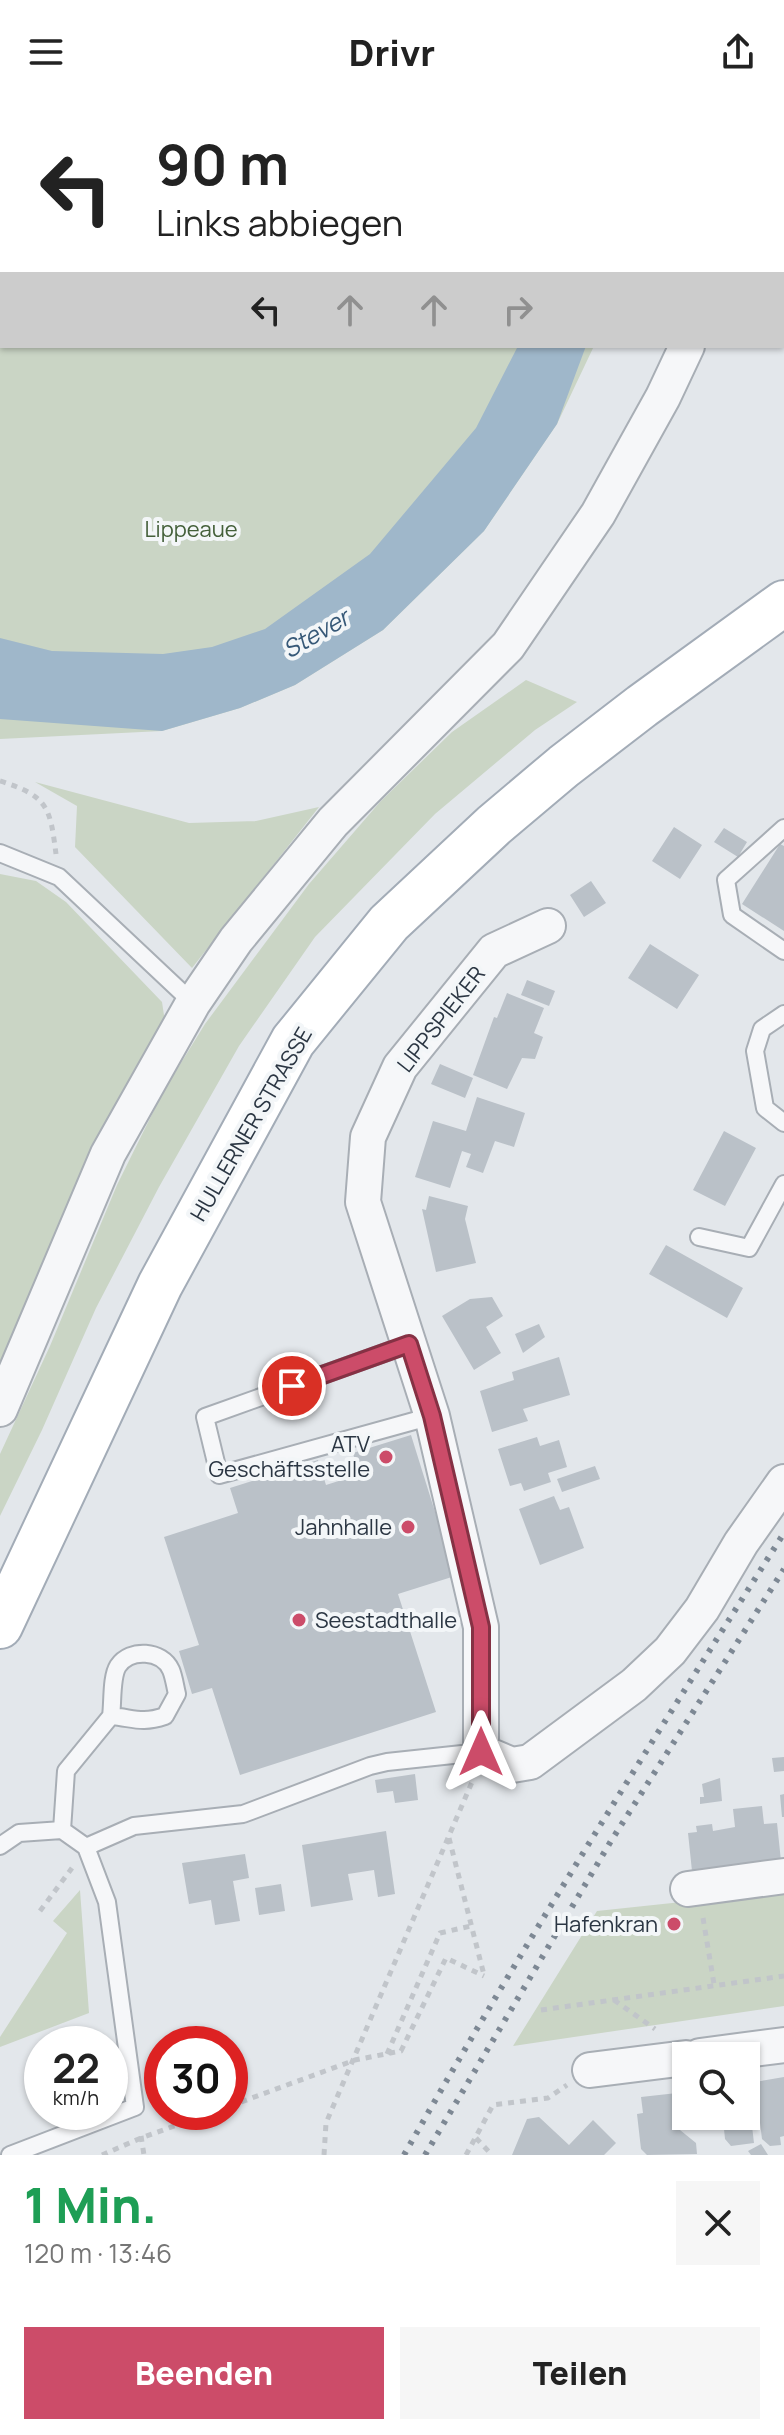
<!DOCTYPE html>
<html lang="de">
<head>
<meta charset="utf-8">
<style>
	:root { --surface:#fff; --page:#f6f6f6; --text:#222; --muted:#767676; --accent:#cc4c69 }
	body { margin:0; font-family:Manrope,sans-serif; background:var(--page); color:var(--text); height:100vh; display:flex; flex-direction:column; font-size:30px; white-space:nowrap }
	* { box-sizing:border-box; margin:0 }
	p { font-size:26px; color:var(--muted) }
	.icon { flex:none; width:44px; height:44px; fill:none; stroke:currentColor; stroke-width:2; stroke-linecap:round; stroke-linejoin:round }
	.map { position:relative; height:2051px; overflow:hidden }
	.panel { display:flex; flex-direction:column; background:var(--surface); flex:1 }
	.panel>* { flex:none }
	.banner { position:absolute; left:0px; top:0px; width:784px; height:244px; box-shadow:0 2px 6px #0004; background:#fff; color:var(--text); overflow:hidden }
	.fabs { position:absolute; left:672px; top:1938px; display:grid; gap:16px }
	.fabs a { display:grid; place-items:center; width:88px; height:88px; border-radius:0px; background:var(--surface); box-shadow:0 2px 6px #0004; font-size:40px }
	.speed { position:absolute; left:24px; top:1922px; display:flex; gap:16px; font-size:40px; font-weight:700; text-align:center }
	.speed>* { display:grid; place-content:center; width:104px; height:104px; border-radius:50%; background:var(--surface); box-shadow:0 2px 6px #0004; line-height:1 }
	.speed small { font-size:20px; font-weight:400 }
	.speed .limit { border:12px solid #d22; background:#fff; color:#111 }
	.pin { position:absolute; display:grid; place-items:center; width:68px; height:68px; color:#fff; margin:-34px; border:4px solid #fff; border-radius:50%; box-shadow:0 2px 8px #0007 }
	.me { position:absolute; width:88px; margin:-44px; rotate:0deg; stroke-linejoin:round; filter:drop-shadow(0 0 6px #0008) }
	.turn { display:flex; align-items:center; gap:28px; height:168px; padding:0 24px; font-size:36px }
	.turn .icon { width:104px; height:104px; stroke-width:2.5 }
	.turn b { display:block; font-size:56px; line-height:68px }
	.lanes { display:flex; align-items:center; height:76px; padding:0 24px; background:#0003; justify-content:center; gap:40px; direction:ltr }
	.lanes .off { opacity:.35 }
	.round { display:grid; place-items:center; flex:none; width:84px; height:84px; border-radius:0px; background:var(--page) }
	.summary { display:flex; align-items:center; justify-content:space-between; height:136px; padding:0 24px }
	h1 { font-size:48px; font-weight:800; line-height:60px; color:#1e9e55 }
	.cta { display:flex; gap:16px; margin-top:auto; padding:16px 24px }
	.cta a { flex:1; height:92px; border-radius:0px; background:var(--accent); color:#fff; font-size:32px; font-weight:800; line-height:92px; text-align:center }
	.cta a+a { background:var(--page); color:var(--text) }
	header { display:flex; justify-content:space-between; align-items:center; height:104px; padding:0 24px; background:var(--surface); font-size:36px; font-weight:800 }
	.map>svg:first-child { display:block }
	.green { fill:#cad5c5 }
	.water { fill:#9fb7ca }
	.building { fill:#bac1c8 }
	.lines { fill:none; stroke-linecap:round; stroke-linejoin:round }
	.lane-casing { stroke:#a8aeb5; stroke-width:20 }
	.street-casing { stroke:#a8aeb5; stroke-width:38 }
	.primary-casing { stroke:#a3acb7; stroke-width:48 }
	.path { stroke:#c1c5ca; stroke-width:5; stroke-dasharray:6 6; stroke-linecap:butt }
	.lane { stroke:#f6f7f9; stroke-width:16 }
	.street { stroke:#f6f7f9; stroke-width:34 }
	.primary { stroke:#fff; stroke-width:44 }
	.rail { stroke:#7d8894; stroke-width:6; stroke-dasharray:4 8; stroke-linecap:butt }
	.route-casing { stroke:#853144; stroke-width:20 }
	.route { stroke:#cc4c69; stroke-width:14 }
	.poi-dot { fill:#cc4c69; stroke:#f3f6f8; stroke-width:3 }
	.labels { text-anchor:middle; stroke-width:8; stroke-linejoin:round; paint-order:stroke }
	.park-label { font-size:22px; fill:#435f39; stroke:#f3f6f8 }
	.street-label { font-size:22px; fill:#2b3643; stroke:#f3f6f8 }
	.poi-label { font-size:22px; fill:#2b3643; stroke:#f3f6f8; text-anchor:end }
	.water-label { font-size:24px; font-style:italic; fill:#365877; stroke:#f3f6f8 }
</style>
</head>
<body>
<header><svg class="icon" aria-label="menu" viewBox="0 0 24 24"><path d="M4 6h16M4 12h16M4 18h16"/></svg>Drivr<svg class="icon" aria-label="share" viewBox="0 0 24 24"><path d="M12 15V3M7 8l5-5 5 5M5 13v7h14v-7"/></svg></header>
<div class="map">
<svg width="784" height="2051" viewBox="0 0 784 2051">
	<rect width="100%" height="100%" fill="#e3e7eb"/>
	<path class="green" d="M0 0H596L597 2H2V242H594L557 320 484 427 383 526 295 581 240 604 162 627 0 635Z
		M622 0H768V2H623Z
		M526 576 577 598 535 626 435 710 315 833 239 942 159 1083 96 1204 42 1326 0 1412V1350L50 1242 117 1081 163 988 205 920 309 780 380 698 452 628Z
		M35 678 189 719 256 717 319 703 192 864 75 743 77 702Z
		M0 770 36 777 66 798 162 898 165 918 0 1271Z
		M80 1786 89 1909 0 1943V1933L67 1829 53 1817Z
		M784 1787V1902L513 1942 597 1807Z"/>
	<path class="water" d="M518 242H586L557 320 484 427 383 526 295 581 240 604 162 627 0 615V534L52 547 163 550 212 543 265 525 370 450 476 324Z"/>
	<path class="building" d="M674 723 702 741 680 775 652 757Z
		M724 724 747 738 738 753 714 738Z
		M780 740 784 742V827L742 800Z
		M591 777 606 799 584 813 570 791Z
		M650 840 699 871 677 905 628 874Z
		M527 876 555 887 549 902 521 891Z
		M507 889 544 904 534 929 543 933 535 955 522 954 507 985 473 971 494 913 497 914Z
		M440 960 473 974 465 994 431 980Z
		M477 993 525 1009 514 1043 495 1037 483 1069 466 1063 471 1050 462 1047 450 1084 415 1073 433 1017 466 1027Z
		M724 1027 756 1044 725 1102 693 1086Z
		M429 1092 468 1102 465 1115 476 1159 436 1168 422 1105 426 1106Z
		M666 1141 743 1184 727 1214 649 1170Z
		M492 1193 503 1212 486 1223 501 1249 474 1266 442 1212 470 1195Z
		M539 1220 545 1233 523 1249 515 1230Z
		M559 1253 570 1291 523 1305 528 1317 492 1328 480 1287 514 1276 512 1268Z
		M411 1331 455 1472 398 1490 436 1608 240 1671 212 1584 192 1590 179 1547 199 1541 164 1433 238 1409 230 1384 318 1356 326 1381 348 1374 344 1360 355 1357 353 1349Z
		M537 1333 540 1342 559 1336 567 1363 548 1369 551 1378 524 1387 521 1379 510 1382 498 1345Z
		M595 1362 600 1375 562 1388 557 1375Z
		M554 1392 560 1406 569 1403 584 1444 540 1461 519 1405Z
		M784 1653V1667L774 1668 772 1654Z
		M415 1670 418 1696 395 1699 393 1687 377 1689 375 1676Z
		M720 1674 722 1697 700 1700V1693H704L702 1680Z
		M784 1690V1713H782L780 1691Z
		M762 1702 764 1720 777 1719 781 1757 692 1767 688 1729 697 1728 696 1722 712 1720 713 1727 735 1723 733 1705Z
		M386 1727 395 1790 378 1793 374 1766 348 1770 353 1796 311 1803 302 1741Z
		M245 1750 249 1774 233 1777 240 1817 215 1821 211 1796 189 1800 182 1759Z
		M281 1780 285 1807 259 1811 255 1784Z
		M784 1973V2032L780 2033 781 2041 770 2042 762 2035 755 1978Z
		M686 1988V2014L679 2015 680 2026 696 2039 697 2050 647 2051 641 2045 637 2010 643 2009 641 1993Z
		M746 1989H748L754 2039 731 2042 725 2035 723 2015 707 2017 706 2012H746Z
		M539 2013 569 2041 593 2016 616 2039 604 2051H512L527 2015Z
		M761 2040 768 2051H751L748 2047Z"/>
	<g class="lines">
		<defs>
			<path id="lane" d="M784 724 726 776 732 811 784 847
				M0 749 59 773 193 899
				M784 910 762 925 755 947 765 1004 784 1019
				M699 1133 749 1144 784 1080
				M409 1240 205 1313 219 1371 432 1312
				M62 1726 66 1667 111 1612C134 1614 141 1620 165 1612L177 1590C175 1582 174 1573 171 1566 162 1546 130 1544 118 1562 111 1573 113 1599 111 1612
				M0 1742 19 1729 62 1726 86 1743 107 1798 135 2003 10 2051
				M86 1743 134 1722 243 1710 370 1662 387 1658 481 1648"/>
			<path id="street" d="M782 21 784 15
				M548 822 494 847 400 963 368 1033 363 1098 432 1312 481 1523V1648L512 1661 530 1658 634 1581 670 1547 702 1505 741 1439 784 1378
				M0 1305 108 1050 193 899 236 836 333 718 508 542 598 410 663 293 687 242
				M688 1785 784 1772
				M700 1952 784 1941
				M590 1966 686 1954"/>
			<path id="primary" d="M0 1522 160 1181 293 937 389 819 494 721 564 662 642 602 784 499"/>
		</defs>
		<use href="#lane" class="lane-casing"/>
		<use href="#street" class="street-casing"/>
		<use href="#primary" class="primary-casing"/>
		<path class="path" d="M0 677C48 692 50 703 56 750
			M449 1734 484 1871
			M40 1807 72 1764
			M703 1814 714 1880
			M614 1896 655 1925
			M541 1906 784 1872
			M387 1950 440 1829 471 1822
			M230 2002 355 1956 401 1947 446 1854 484 1872
			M141 2032 144 2051
			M476 2034 492 2051
			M102 2051 141 2034 213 2008
			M324 2051 326 2019 472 1678
			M466 2051 493 2001 548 1994 567 1981"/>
		<use href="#lane" class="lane"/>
		<use href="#street" class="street"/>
		<use href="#primary" class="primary"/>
		<path class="rail" d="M404 2051C524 1839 654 1634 784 1429
			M425 2051 611 1737 784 1465"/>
	</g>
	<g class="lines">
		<defs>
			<path id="route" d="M292 1282 409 1240 432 1312 481 1523V1648"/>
		</defs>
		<use href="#route" class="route-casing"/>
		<use href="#route" class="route"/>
	</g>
	<g class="poi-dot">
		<circle cx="386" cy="1353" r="8"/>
		<circle cx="408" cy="1423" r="8"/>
		<circle cx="299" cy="1516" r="8"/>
		<circle cx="674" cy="1820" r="8"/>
	</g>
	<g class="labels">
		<g class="park-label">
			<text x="191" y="433">Lippeaue</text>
		</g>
		<g class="street-label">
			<text transform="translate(441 915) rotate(-52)" y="8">LIPPSPIEKER</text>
			<text transform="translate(251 1020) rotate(-60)" y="8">HULLERNER STRASSE</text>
		</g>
		<g class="poi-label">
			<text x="370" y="1348">ATV<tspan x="370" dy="25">Geschäftsstelle</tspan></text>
			<text x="392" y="1431">Jahnhalle</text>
			<text x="315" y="1524" text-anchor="start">Seestadthalle</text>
			<text x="658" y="1828">Hafenkran</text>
		</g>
		<g class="water-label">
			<text transform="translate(316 530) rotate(-30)" y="8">Stever</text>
		</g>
	</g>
</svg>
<div class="fabs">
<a><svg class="icon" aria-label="search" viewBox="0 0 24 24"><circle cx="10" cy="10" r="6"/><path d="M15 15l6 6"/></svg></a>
</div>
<div class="speed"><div>22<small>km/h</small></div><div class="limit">30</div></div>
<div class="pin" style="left:292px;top:1282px;background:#d93025"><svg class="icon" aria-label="arrive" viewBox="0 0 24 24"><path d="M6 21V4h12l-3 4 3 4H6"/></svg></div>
<svg class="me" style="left:481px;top:1648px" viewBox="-20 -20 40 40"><path d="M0-17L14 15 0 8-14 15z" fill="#cc4c69" stroke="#fff" stroke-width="4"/></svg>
<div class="banner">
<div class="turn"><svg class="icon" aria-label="left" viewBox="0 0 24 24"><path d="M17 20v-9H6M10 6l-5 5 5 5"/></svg><div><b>90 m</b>Links abbiegen</div></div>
<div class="lanes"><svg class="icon" aria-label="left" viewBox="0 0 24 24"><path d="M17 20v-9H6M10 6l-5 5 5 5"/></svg><svg class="icon off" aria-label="ahead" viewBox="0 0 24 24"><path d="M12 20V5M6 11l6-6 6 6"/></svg><svg class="icon off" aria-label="ahead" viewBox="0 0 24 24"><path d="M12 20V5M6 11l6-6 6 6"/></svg><svg class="icon off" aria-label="right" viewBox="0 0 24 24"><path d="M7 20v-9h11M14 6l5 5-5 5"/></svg></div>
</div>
</div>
<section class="panel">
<div class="summary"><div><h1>1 Min.</h1><p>120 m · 13:46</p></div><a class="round"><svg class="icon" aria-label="close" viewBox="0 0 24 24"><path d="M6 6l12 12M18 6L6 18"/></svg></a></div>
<div class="cta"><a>Beenden</a><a>Teilen</a></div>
</section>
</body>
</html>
